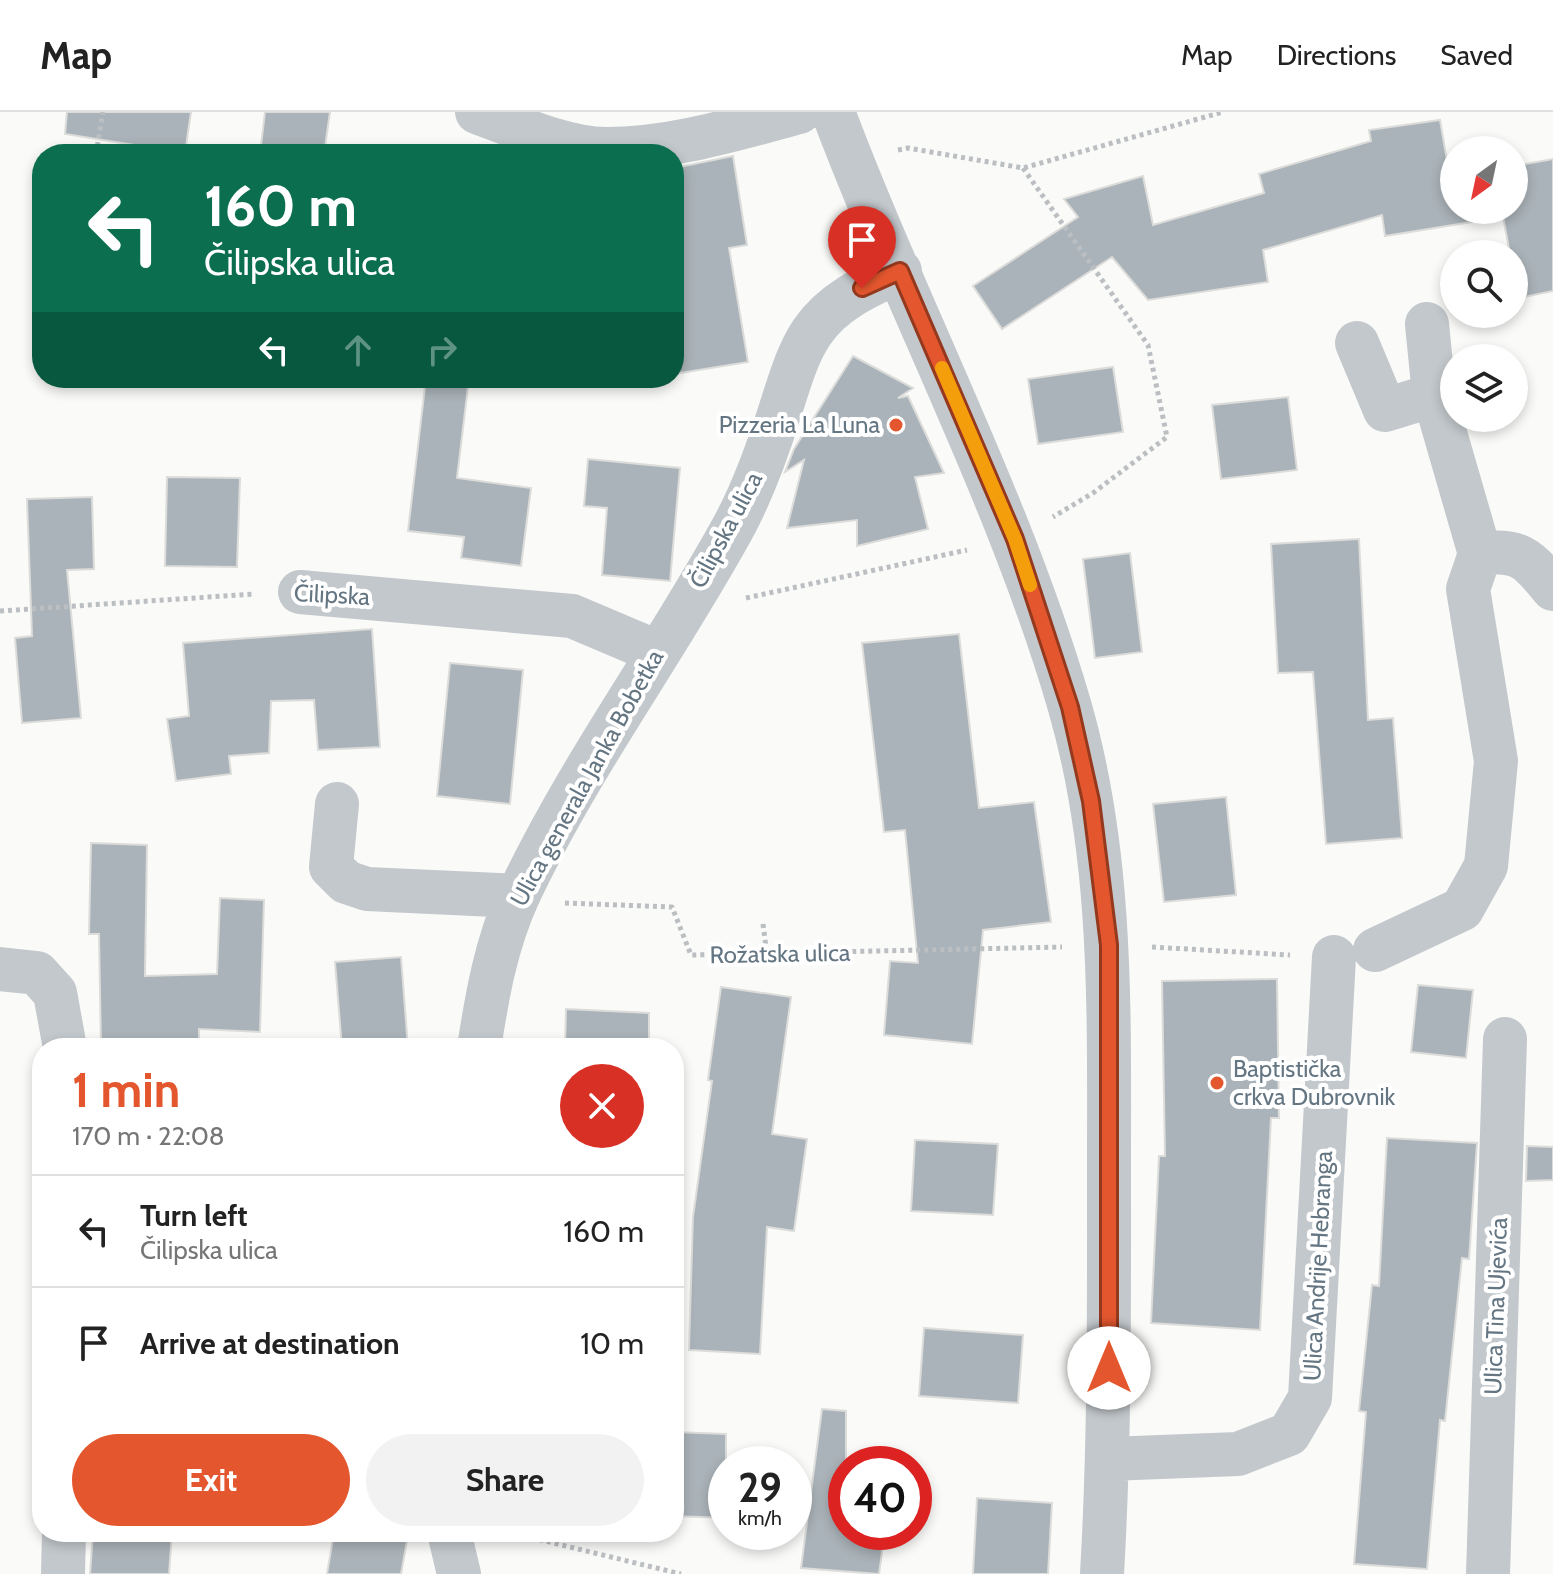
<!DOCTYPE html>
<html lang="en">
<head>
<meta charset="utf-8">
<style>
	:root { --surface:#fff; --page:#f2f2f2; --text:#222; --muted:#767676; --line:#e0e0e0; --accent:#e4572e }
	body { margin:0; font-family:Cabin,sans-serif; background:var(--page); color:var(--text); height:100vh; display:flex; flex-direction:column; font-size:30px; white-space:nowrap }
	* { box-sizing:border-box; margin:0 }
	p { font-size:26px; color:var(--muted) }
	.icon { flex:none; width:44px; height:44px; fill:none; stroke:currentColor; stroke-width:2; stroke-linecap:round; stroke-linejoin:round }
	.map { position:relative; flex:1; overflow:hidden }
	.side { position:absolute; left:32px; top:926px; width:652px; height:504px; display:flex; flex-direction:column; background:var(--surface); border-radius:32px; box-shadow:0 4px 12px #0003 }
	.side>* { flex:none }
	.guide { position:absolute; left:32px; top:32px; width:652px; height:244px; border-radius:32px; box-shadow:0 4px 12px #0003; background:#0b6e4f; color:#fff; overflow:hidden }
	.needle { width:52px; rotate:213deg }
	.fabs { position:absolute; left:1440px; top:24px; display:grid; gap:16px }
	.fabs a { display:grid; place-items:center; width:88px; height:88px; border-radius:50%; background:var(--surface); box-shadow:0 4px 12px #0003; font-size:40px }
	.speed { position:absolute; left:708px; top:1334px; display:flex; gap:16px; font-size:40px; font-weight:700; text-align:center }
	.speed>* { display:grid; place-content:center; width:104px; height:104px; border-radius:50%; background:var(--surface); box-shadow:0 4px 12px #0003; line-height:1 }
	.speed small { font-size:20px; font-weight:400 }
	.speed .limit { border:12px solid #d22; background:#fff; color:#111 }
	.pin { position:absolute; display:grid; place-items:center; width:68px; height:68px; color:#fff; margin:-82px -34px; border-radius:50% 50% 50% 0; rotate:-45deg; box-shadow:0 0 8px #0007 }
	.pin .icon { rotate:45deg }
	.me { position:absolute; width:88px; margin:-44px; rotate:0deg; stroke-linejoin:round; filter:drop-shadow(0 0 6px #0008) }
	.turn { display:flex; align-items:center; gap:28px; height:168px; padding:0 40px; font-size:36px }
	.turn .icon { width:104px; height:104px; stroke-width:2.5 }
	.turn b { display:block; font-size:56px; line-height:68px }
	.lanes { display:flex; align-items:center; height:76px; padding:0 40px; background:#0003; justify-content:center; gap:40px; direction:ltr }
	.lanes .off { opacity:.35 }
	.round { display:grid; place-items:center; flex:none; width:84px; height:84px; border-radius:42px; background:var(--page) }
	.head { display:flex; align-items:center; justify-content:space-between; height:136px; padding:0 40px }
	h1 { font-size:48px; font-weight:800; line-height:60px; color:var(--accent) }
	.cta { display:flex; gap:16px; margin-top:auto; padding:16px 40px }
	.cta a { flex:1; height:92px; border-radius:48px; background:var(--accent); color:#fff; font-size:32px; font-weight:800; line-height:92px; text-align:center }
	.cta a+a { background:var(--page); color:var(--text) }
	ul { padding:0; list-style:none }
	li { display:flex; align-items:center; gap:24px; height:112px; padding:0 40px; border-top:2px solid var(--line) }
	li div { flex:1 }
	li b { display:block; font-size:30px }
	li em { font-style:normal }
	header { display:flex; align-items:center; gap:48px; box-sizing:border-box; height:112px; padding:0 40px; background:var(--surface); border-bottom:2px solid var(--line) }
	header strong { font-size:38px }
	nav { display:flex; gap:44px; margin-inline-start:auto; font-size:28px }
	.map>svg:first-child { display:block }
	.building { fill:#aab3b9; stroke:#dcdcda; stroke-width:2 }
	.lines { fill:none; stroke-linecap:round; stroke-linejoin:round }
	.path { stroke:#bbbfc2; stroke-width:5; stroke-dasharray:4 4; stroke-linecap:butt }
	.minor { stroke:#c3c8cc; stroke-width:44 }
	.route-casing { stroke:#94391e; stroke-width:20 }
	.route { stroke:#e4572e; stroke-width:14 }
	.slow { stroke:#f59e0b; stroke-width:14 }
	.poi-dot { fill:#e4572e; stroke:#fff; stroke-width:3 }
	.labels { text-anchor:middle; stroke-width:8; stroke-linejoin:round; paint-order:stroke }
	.poi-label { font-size:24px; fill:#657683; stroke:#fff; text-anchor:end }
	.street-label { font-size:24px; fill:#657683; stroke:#fff }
</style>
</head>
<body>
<header>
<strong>Map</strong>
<nav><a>Map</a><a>Directions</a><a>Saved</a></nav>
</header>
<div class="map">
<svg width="1553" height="1462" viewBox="0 0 1553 1462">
	<rect width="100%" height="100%" fill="#fafaf8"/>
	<path class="building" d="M67 0H191L185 41 65 22Z
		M265 0H330L324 42H260Z
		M1440 8 1450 66H1454V98H1514V54L1553 47V179L1519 186 1514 142H1510L1503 105 1385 124 1382 103 1263 138 1268 170 1148 188 1112 145 1002 217 973 174 1078 105 1064 87 1143 64 1153 113 1264 81 1259 62 1371 29 1369 18Z
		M733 44 747 133 729 136 748 250 674 262V56Z
		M853 244 913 276 898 286 908 284 944 361 915 365 928 417 857 434V408L787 416 804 348 785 360 794 337Z
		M1113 255 1123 320 1038 332 1028 267Z
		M426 266H469L457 366 531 376 521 454 461 446 464 425 408 419Z
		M1288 285 1297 358 1221 367 1212 293Z
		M588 347 680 356 670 469 602 463 607 396 584 394Z
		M167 365 240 366 237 455 165 454Z
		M92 385 94 457 67 458 81 606 22 611 15 526 32 524 27 387Z
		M1359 427 1368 608 1393 606 1402 726 1326 732 1313 560 1278 561 1271 432Z
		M1130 441 1142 540 1095 546 1083 447Z
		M372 517 380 635 318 638 314 588 271 589 269 641 229 644 231 662 176 669 167 607 189 604 183 531Z
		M959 522 979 696 1034 690 1051 810 983 818 972 932 884 923 890 849 918 851 905 718 884 720 862 531Z
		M450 551 523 558 510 692 437 684Z
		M1226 685 1236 783 1164 790 1153 692Z
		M91 731 147 733 145 864 217 862 220 786 264 788 260 920 199 917V936H101L99 822H89Z
		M401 845 408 936H342L335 850Z
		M1277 867 1279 1006H1271L1260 1218 1151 1211 1159 1044H1165L1162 869Z
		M1418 873 1473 878 1466 946 1411 940Z
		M721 875 791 885 772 1022 807 1027 794 1119 767 1115 760 1242 689 1238 693 1105 712 969 708 968Z
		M566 897 649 901V936H565Z
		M1387 1026 1477 1031 1469 1147 1462 1146 1445 1309 1440 1308 1427 1457 1354 1452 1366 1300 1359 1299 1372 1173 1379 1174Z
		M915 1028 998 1032 993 1103 911 1099Z
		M1527 1034 1553 1035V1068L1526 1069Z
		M924 1216 1023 1223 1018 1291 919 1284Z
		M822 1297 846 1299V1420H885L879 1462 801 1456Z
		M674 1320 726 1322V1406L674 1404Z
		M977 1386 1052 1391 1048 1462H973Z
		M93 1420H172L169 1462H90Z
		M334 1420 407 1429 401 1462H327Z"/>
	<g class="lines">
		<path class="path" d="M898 38 908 36 1023 56 1223 0
			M96 42 103 0
			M1023 56 1148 233 1167 325 1093 381 1053 405
			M746 486 967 438
			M0 499 254 482
			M565 791 672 795 691 843 1062 835
			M763 812 767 843
			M1152 835 1290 843
			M508 1420 681 1462"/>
		<path class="minor" d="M477 0C515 14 566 37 606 37 672 37 736 17 799 0
			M833 0C908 199 1009 387 1069 592 1113 742 1109 898 1109 1052 1109 1189 1110 1325 1102 1462
			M1427 212 1434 283 1480 442
			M1357 231 1385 298 1434 283
			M1480 442C1519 436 1529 447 1553 477
			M300 480 572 504 657 540
			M337 692 331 755 346 770 367 777 518 784
			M1375 838 1462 797 1486 754 1496 649 1468 477 1480 442
			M0 857 37 861 55 881 65 936
			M479 936C487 884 496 832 518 784 579 654 667 537 735 412 754 376 768 337 780 299 789 272 796 244 812 220 833 189 867 174 900 159
			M1109 1347 1238 1342 1289 1322 1310 1286 1334 845
			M449 1420 459 1462
			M63 1462 64 1420
			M1488 1462 1505 927"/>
	</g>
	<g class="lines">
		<defs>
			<path id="route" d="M862 176 900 159 1015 427 1070 595 1091 689 1109 833V1256"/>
		</defs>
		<use href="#route" class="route-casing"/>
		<use href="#route" class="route"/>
		<path class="slow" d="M942 256 1015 427 1030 473"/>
	</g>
	<g class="poi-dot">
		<circle cx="896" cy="313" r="8"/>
		<circle cx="1217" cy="971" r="8"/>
	</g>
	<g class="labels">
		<g class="poi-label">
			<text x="880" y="321">Pizzeria La Luna</text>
			<text x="1233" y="965" text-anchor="start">Baptistička<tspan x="1233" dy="28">crkva Dubrovnik</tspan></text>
		</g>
		<g class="street-label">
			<text transform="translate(726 418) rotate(-62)" y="8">Čilipska ulica</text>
			<text transform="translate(332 483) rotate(3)" y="8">Čilipska</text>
			<text transform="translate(587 666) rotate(-61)" y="8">Ulica generala Janka Bobetka</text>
			<text transform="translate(780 842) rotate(-1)" y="8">Rožatska ulica</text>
			<text transform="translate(1318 1154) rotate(-87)" y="8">Ulica Andrije Hebranga</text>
			<text transform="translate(1496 1194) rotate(-88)" y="8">Ulica Tina Ujevića</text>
		</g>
	</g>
</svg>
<div class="fabs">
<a><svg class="needle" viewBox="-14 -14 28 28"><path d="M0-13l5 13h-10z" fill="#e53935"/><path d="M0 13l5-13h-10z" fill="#767676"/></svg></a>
<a><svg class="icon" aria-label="search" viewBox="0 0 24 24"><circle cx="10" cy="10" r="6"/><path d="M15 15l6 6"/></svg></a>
<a><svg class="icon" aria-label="layers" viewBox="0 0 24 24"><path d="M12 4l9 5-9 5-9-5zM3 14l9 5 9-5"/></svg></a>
</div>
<div class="speed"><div>29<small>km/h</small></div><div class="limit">40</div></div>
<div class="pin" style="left:862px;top:176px;background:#d93025"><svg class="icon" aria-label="arrive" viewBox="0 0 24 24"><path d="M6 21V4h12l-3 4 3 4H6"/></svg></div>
<svg class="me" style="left:1109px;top:1256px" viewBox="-20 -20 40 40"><circle r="19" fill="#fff"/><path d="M0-13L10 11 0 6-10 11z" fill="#e4572e"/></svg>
<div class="guide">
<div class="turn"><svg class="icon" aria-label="left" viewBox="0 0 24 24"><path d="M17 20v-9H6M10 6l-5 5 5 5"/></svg><div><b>160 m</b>Čilipska ulica</div></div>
<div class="lanes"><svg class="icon" aria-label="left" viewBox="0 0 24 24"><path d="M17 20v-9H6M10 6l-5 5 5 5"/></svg><svg class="icon off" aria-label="ahead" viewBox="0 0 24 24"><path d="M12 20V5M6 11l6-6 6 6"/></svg><svg class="icon off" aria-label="right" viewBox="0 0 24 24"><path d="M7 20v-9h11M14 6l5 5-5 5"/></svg></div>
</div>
<section class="side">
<div class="head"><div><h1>1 min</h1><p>170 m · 22:08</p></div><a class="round" style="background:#d93025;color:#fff"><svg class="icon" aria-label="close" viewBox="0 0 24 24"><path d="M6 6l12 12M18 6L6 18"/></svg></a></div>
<ul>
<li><svg class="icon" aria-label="left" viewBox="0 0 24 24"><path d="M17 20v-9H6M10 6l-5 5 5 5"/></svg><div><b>Turn left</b><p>Čilipska ulica</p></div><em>160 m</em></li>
<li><svg class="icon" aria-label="arrive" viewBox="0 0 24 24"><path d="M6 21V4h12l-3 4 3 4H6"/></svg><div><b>Arrive at destination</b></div><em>10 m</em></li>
</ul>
<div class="cta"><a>Exit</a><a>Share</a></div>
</section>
</div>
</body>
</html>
